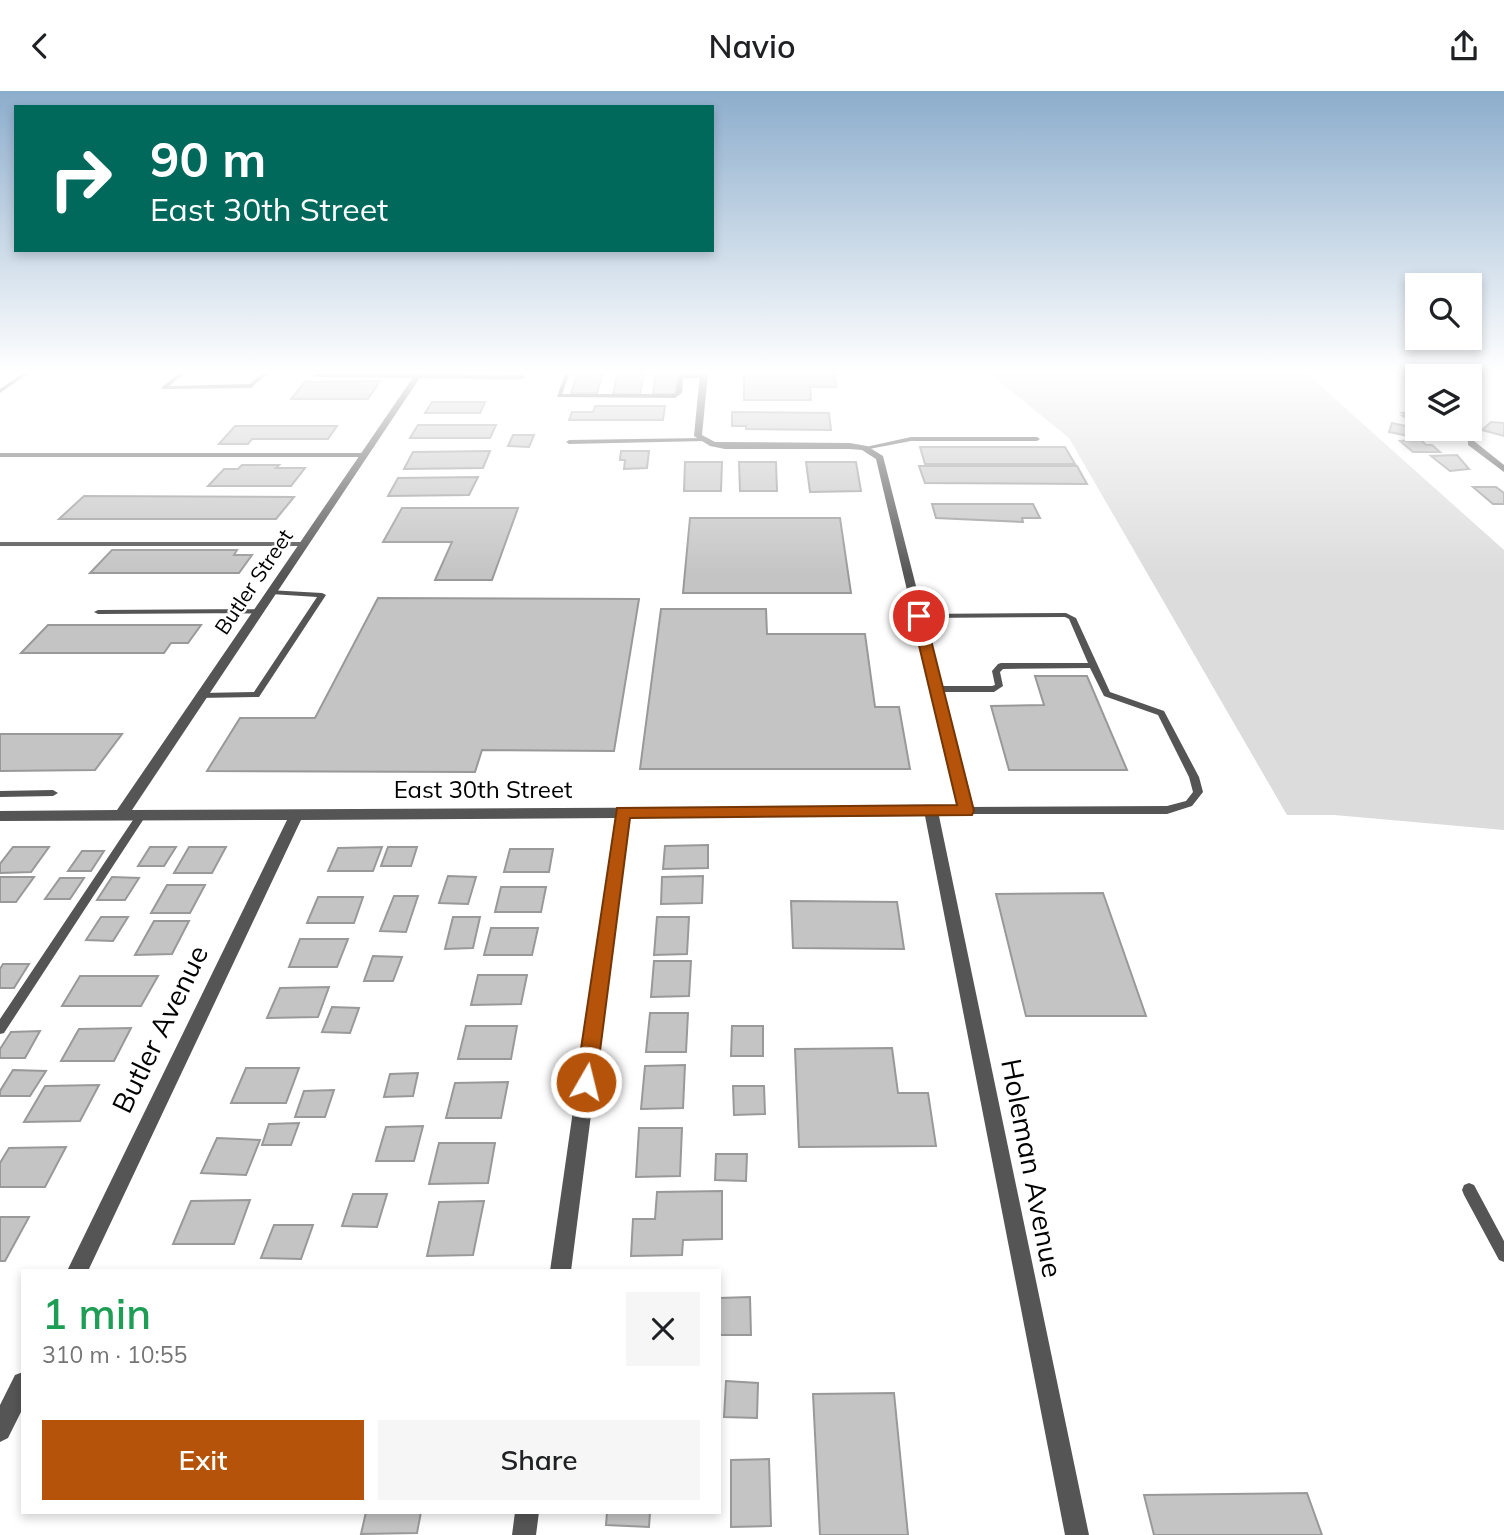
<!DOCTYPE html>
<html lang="en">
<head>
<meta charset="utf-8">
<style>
	:root { --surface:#fff; --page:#f6f6f6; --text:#202124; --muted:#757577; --accent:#b45309 }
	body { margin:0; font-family:Mulish,sans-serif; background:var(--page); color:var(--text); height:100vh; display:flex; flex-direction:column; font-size:26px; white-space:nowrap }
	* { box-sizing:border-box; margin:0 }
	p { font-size:23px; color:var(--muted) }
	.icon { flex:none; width:38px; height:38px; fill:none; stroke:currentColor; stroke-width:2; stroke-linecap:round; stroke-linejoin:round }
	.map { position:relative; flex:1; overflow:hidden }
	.side { position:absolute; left:21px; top:1178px; width:700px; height:245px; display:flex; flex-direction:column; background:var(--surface); border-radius:0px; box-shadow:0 4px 10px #0003 }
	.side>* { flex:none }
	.top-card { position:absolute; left:14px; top:14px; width:700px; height:147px; border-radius:0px; box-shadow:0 4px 10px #0003; background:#00695c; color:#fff; overflow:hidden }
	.controls { position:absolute; left:1405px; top:182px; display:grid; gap:14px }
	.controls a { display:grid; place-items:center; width:77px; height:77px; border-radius:0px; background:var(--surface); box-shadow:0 4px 10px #0003; font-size:35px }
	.pin { position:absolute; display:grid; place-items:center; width:60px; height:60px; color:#fff; margin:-30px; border:4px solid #fff; border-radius:50%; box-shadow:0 2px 7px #0007 }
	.me { position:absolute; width:77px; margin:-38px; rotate:8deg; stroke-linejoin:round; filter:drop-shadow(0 0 5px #0008) }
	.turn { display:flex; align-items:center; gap:24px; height:147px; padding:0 21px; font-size:32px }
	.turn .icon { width:91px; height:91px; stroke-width:2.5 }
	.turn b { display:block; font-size:49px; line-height:60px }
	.round { display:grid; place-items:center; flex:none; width:74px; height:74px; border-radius:0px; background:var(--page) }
	.head { display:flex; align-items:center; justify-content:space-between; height:119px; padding:0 21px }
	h1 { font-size:42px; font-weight:600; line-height:52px; color:#1e9e55 }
	.primary-button { display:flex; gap:14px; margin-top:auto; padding:14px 21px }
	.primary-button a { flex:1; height:80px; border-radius:0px; background:var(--accent); color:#fff; font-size:28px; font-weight:600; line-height:80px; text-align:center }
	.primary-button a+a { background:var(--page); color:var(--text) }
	header { display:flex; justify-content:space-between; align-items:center; height:91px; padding:0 21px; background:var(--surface); font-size:32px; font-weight:600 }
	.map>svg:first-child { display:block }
	.green { fill:#dcdcdc }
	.building { fill:#c4c4c4; stroke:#999; stroke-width:2 }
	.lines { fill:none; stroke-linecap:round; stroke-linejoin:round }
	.service { fill:#555; fill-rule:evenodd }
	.minor { fill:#555; fill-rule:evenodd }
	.route { fill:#b45309; stroke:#753606; stroke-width:2 }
	.labels { text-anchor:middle; stroke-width:5; stroke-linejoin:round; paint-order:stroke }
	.far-street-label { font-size:21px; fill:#000; stroke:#fff }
	.street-label { font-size:24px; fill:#000; stroke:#fff }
	.near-street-label { font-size:28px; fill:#000; stroke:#fff }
</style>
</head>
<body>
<header><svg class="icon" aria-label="back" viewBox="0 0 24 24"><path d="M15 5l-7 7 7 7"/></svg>Navio<svg class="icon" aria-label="share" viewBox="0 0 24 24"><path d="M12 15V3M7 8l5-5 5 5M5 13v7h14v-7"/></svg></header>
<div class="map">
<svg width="1504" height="1444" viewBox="0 0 1504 1444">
	<rect width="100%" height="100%" fill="#fff"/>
	<path class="green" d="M989 282H1306L1504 459V739L1334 724H1287L1069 347Z"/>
	<path class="building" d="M578 282H603L597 302H571Z
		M618 282H644L640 303H613Z
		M656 282H678L675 303H653Z
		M744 284H834L836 296H810L811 309H744Z
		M380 290 368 308H291L305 291Z
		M432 311H485L480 322H425Z
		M595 315H665L663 329H569L572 321H593Z
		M1416 320 1418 334 1403 325H1408L1402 322Z
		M732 321 829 322 831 339 746 338V335H732Z
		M1491 331 1504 332V345L1482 339Z
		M1392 332 1415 337 1414 341 1419 342 1418 347 1389 341Z
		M418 334H496L490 347H410Z
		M235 335H337L328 348H252L248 353H219Z
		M513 344H534L529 356 508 355Z
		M1421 349 1426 354H1432L1440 361H1413L1400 350Z
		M920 356H1065L1075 373H925Z
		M490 360 483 377 404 378 413 361Z
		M621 360H649L647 377 624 378 625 369H620Z
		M1457 364 1469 378 1450 380 1431 365Z
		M685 371H722L721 400H684Z
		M739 371H776L777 400H740Z
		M806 371H856L861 400 810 401Z
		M242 374H279L276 377H305L291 395H208L224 378H238Z
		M919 375H1077L1087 393 925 392Z
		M478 386 469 404 388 405 398 387Z
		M1473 396H1496L1504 402V413H1493Z
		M84 405 294 406 276 428H59Z
		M932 413H1033L1040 427H1022L1023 431 936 427Z
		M402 417H518L492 489H435L452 451H383Z
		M690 427H840L851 502H683Z
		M112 459H237L234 464H252L239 482H90Z
		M378 507 639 508 614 660 482 659 475 681 207 680 240 627H315Z
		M661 518H766L767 543H865L875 616H899L910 678H640Z
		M48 534H201L188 552H171L164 562H21Z
		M1035 585H1087L1127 679H1009L991 615 1044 614Z
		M0 643H122L95 679 0 680Z
		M708 754V777L663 778 665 755Z
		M13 756H49L31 781 0 782V773Z
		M150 756H176L164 775H138Z
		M189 756H226L212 782H174Z
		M382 756 373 780H328L338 757Z
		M388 756H417L411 775H381Z
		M510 758H553L549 781H504Z
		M82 760H104L91 780H68Z
		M448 785 476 786 468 813 439 812Z
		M703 785 702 812 661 813 662 786Z
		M0 786H34L16 811H0Z
		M112 786 139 787 125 809H97Z
		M60 787H84L70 808H45Z
		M167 794H205L190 822H151Z
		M501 796H546L541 821H495Z
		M1103 802 1146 925H1026L996 803Z
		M394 805H418L406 841 380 840Z
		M318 806H363L354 832H307Z
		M791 810 897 811 904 858 793 857Z
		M101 826H128L113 850 86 849Z
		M453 826H480L473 857 445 858Z
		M657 826H689L687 863 654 864Z
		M154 830H189L172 863 135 864Z
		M491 837H538L532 864H484Z
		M300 848H348L337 876H289Z
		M373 865 402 866 393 890H364Z
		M654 870H691L689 905 651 906Z
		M3 873H29L14 897H0V878Z
		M478 884H527L521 913 471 914Z
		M80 885H158L141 915H62Z
		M329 896 318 926 267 927 280 897Z
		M332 916 359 917 350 942 322 941Z
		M650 922H688L686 961H646Z
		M466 935H517L511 968H458Z
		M732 935H763V965H731Z
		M131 937 114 970H61L79 938Z
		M40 940 25 967H0V958L11 941Z
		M892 957 898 1002H928L936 1055 799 1056 795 958Z
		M685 974 683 1017 641 1018 645 975Z
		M246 977H299L286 1012H231Z
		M13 979 46 980 30 1005H0V1000Z
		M418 982 413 1005 384 1006 390 983Z
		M508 991 501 1027H446L455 992Z
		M99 994 80 1030 24 1031 45 995Z
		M733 995H764L765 1023 734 1024Z
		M334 999 325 1026H295L304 1000Z
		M299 1032 291 1054H262L269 1033Z
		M423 1035 414 1070H376L386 1036Z
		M639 1037H682L680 1085 636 1086Z
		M217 1047 260 1049 246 1084 201 1082Z
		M439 1052H495L488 1092 429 1093Z
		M66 1056 45 1096H0V1072L9 1057Z
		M716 1063H747L746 1090 715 1089Z
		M722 1100V1148L683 1149 682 1164 631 1165 633 1128H655L657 1101Z
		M353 1103H387L377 1136 342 1135Z
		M250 1109 234 1153H173L191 1110Z
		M484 1110 473 1164 427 1165 439 1111Z
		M0 1126H29L5 1170H0Z
		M274 1134H313L301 1168 261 1167Z
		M750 1206 751 1244H719V1207Z
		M726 1290 758 1292 757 1327 724 1326Z
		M894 1302 908 1444H820L813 1303Z
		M769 1368 771 1435 731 1436V1369Z
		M1307 1402 1322 1444H1154L1144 1404Z
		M366 1421H421L417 1442 361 1443Z
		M607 1421H650L649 1436 606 1434Z"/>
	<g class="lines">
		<path class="service" d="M23 282H29L0 302V298Z
			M179 282H185L169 295 250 293 262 282H268L251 297 162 298V296Z
			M565 282H570L562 303H674L676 301 679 282H683V283H704L707 285 704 287H683L682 302 675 307 557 306Z
			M316 283 523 284 526 286 523 288 314 286 313 285Z
			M911 346H1037L1040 348 1037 350H911L864 359 861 357Z
			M704 347 706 348V350L569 353 566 351 569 349Z
			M0 362H363L366 364 363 366H0Z
			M0 451H303L306 453 303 455H0Z
			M268 499 322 502 326 504 259 606 198 607 197 605 201 602 254 601 317 506 271 503 267 501Z
			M258 518 262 520 261 522 98 523 94 521 98 519Z
			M1066 522 1076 527 1110 601 1164 620 1199 686 1203 701 1192 715 1167 723H963L961 720 963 717 966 716 1167 715 1186 710 1193 701 1189 686 1158 624 1104 605 1090 577 1003 578 1000 581 1003 595 994 601H936L932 598 936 595H992L995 594 992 580 998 573 1001 572H1088L1069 528 1065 526 919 527 915 525 916 523Z
			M53 699 58 702 53 705 0 706V700Z
			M142 719 145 720 147 723 145 726 4 942 0 943V928L139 720Z
			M1469 1092 1474 1094 1504 1150V1171L1499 1169 1464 1104 1462 1099 1464 1094Z"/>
		<path class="minor" d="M416 282H423L132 719 958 715 876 368 862 359 850 358H725L710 355 694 345 700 282H708L702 344 715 351 850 352 867 355 883 365 973 720 966 725H939L1089 1444H1065L925 725 629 727 571 1180H550L615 727 301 729 88 1180H67L287 729 0 730V720L117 719Z
			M1468 350H1474L1504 374V381L1468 354Z
			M23 1281V1317L8 1347 0 1351V1314L15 1284Z
			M515 1421H539L536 1444H512Z"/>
	</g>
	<linearGradient id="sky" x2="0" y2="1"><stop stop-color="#8cadcc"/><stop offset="0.58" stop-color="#fff"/><stop offset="1" stop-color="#fff" stop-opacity="0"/></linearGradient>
	<rect width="1504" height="484" fill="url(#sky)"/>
	<path class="route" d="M919 521 925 525 974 720 972 724 630 727 596 991 593 998 586 1001 579 998 576 991 617 717 957 714 912 525Z"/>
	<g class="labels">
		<g class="far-street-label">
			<text transform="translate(254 491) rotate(-56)" y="7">Butler Street</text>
		</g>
		<g class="street-label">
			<text x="483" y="707">East 30th Street</text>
		</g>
		<g class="near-street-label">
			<text transform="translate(160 938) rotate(-64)" y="10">Butler Avenue</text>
			<text transform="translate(1032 1077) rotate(79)" y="10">Holeman Avenue</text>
		</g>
	</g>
</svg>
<div class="controls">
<a><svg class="icon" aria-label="search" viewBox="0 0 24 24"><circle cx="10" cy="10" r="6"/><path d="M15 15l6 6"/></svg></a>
<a><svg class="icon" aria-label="layers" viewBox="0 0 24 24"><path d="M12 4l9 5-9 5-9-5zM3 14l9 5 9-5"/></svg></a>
</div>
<div class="pin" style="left:919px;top:525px;background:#d93025"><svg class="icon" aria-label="arrive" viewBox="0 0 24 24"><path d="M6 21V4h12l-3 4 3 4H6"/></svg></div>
<svg class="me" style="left:586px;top:991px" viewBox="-20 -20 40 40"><circle r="17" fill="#b45309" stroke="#fff" stroke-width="3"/><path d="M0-11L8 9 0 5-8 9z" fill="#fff"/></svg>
<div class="top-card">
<div class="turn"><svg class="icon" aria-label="right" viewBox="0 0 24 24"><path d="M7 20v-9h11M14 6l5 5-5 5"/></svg><div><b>90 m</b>East 30th Street</div></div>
</div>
<section class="side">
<div class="head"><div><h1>1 min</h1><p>310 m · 10:55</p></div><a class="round"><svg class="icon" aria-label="close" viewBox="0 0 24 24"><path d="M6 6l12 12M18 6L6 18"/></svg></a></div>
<div class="primary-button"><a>Exit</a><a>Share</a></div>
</section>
</div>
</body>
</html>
